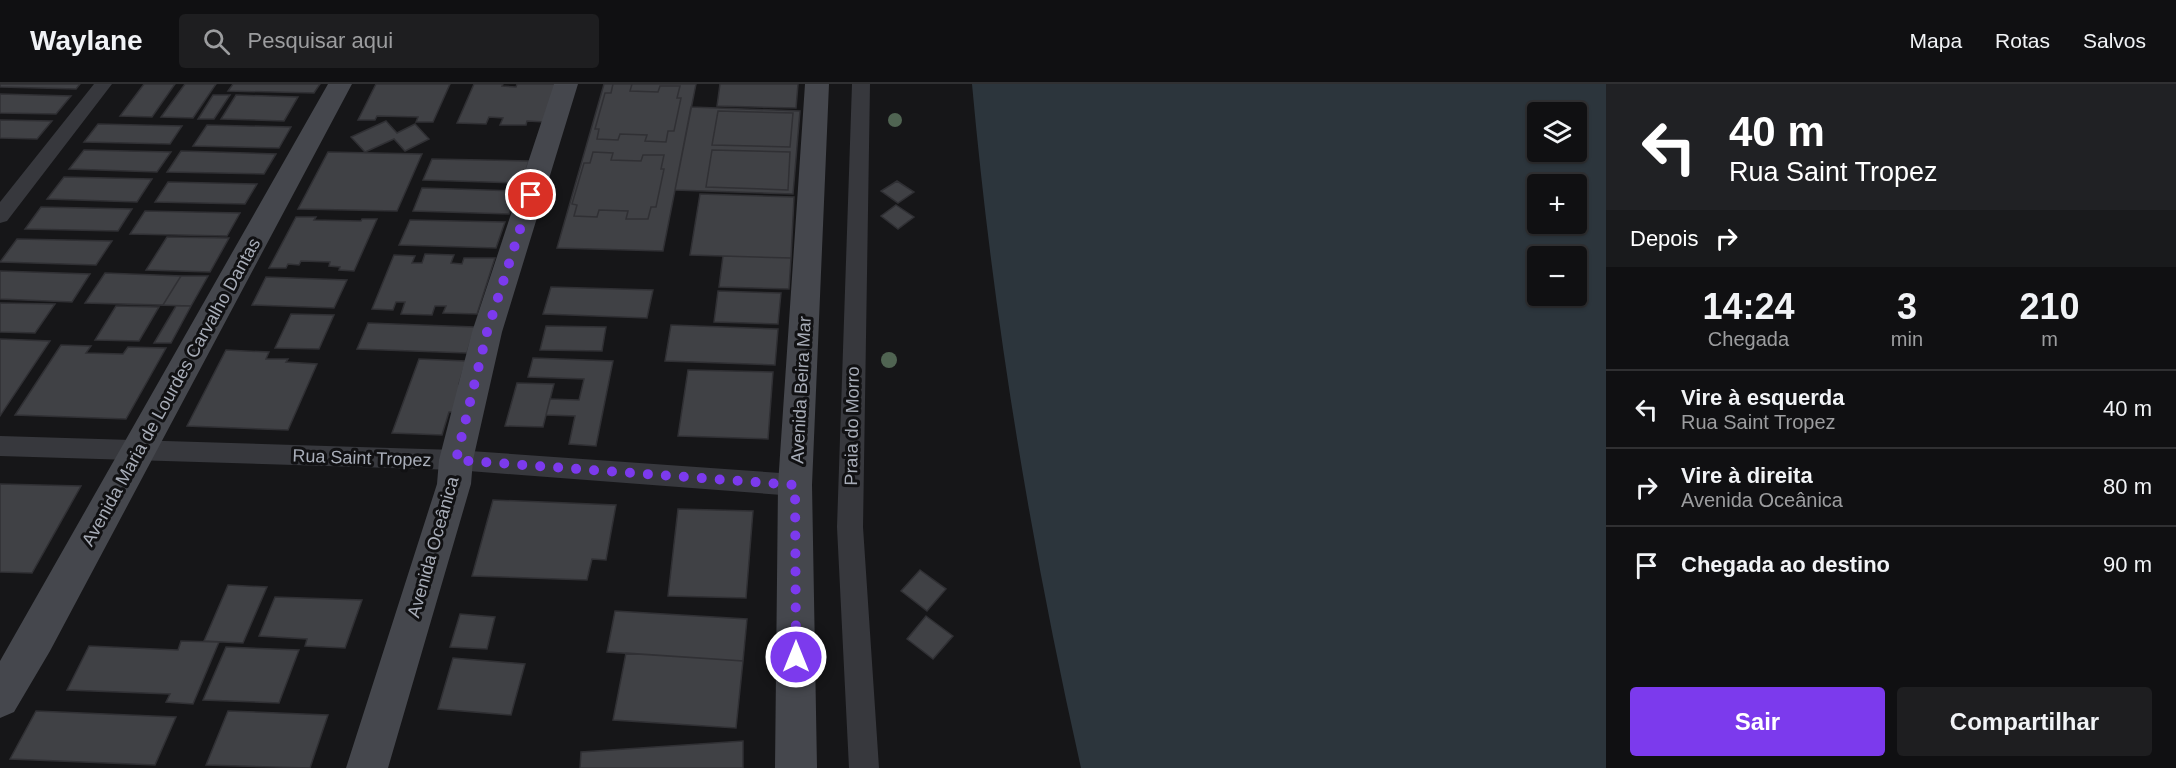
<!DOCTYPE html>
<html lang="pt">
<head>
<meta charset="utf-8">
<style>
	:root { --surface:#101012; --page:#1e1e20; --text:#f1f3f6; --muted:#9c9d9f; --line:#303032; --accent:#7c3aed }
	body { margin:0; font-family:Arial,sans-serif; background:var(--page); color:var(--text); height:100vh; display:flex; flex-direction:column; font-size:22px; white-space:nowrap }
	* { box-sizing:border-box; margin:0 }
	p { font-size:20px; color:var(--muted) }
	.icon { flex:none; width:33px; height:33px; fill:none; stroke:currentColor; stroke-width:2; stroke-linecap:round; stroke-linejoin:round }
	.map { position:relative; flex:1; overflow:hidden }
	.details { display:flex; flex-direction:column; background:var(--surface); width:570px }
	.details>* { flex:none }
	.top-card { background:#202124; color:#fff; overflow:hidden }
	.tools { position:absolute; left:1527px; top:18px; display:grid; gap:12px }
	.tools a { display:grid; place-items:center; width:60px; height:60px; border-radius:6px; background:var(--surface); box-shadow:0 2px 4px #0004,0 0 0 2px var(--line); font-size:30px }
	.pin { position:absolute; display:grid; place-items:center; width:51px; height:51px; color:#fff; margin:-26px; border:3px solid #fff; border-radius:50%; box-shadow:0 2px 6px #0007 }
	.me { position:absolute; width:66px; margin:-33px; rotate:0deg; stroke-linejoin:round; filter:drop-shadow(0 0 4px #0008) }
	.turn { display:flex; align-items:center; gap:21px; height:126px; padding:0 24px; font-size:27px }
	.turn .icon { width:78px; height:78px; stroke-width:2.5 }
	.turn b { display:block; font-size:42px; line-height:51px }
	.then { display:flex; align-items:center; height:57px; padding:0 24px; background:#0003; gap:12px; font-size:22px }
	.eta { display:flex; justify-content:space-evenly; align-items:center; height:102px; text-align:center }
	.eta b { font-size:36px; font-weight:600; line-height:42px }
	.cta { display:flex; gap:12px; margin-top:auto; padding:12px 24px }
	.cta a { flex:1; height:69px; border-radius:6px; background:var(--accent); color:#fff; font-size:24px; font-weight:600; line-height:69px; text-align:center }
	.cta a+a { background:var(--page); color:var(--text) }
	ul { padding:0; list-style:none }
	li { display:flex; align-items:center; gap:18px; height:78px; padding:0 24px; border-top:2px solid var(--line) }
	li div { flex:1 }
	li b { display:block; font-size:22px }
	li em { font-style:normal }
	header { display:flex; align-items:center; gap:36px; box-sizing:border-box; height:84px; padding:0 30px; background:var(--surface); border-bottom:2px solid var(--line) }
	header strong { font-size:28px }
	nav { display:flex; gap:33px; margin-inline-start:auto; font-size:21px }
	.search { width:420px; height:54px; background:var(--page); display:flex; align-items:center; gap:15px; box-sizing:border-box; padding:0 21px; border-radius:6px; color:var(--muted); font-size:22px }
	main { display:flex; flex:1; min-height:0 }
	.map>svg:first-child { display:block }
	.water { fill:#2c353c; fill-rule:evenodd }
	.building { fill:#404145; stroke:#303034; stroke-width:1.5 }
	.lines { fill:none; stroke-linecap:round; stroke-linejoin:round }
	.street { fill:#37383d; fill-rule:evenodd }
	.secondary { fill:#45474d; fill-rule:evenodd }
	.tree { fill:#506452 }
	.route { stroke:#7c3aed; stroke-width:10; stroke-dasharray:0 18 }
	.labels { text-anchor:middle; stroke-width:6; stroke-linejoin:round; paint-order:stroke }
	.street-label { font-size:18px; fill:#a8adb8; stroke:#111113 }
</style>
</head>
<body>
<header>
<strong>Waylane</strong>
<div class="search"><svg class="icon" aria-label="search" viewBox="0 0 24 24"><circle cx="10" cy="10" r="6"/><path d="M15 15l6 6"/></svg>Pesquisar aqui</div>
<nav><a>Mapa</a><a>Rotas</a><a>Salvos</a></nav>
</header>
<main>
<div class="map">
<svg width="1606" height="684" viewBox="0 0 1606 684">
	<rect width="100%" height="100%" fill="#161618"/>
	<path class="water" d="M972 0H1606V684H1081C1030 457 993 232 972 0ZM1538 28H1576V68H1538ZM1538 100H1576V140H1538ZM1538 172H1576V212H1538Z"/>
	<path class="building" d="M0 0H80L76 5 0 3Z
		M144 0H175L152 33 120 32Z
		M185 0H216L193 34 161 33Z
		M233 0H320L314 9 228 7Z
		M376 0H450L433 38H416L418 33 377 32 375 36H358Z
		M474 0H503L502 2 516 3 517 0H558L545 38 527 37 526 41H500L503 34 489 33 486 40 457 39Z
		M604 0H696L663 167 557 164Z
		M613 0H632L630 7 658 8 660 2H680L677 14H681L674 47H668L666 58 645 57 647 51 620 50 618 56 597 55 599 45H595L605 9H611Z
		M720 0H798L796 24 717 22Z
		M0 10 71 12 56 30 0 29Z
		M213 11H230L214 35H198Z
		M236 11 298 13 284 37 221 35Z
		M691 23 800 27 793 110 675 106Z
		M718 27 793 29 790 63 712 61Z
		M0 36 52 37 37 55 0 54Z
		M386 37 397 49 415 40 429 55 405 67 394 55 365 68 351 53Z
		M98 40 182 42 170 60 84 58Z
		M207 41 291 43 279 64 193 62Z
		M84 66 171 68 157 88 69 85Z
		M712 66 790 68 788 106 706 103Z
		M181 67 276 70 264 90 167 88Z
		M328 68 422 70 397 127 298 125Z
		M593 68 613 69 611 76 641 77 643 71H664L661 85H664L656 123H651L648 135H626L628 127 599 126 597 133 574 132 577 121 572 120 584 79H590Z
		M432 75 529 77 522 99 423 96Z
		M64 93 152 95 137 118 47 115Z
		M897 97 914 108 898 119 881 107Z
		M168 98 257 100 245 120 155 118Z
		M422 104 517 107 509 130 413 127Z
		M700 110 794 113 791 174 690 171Z
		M896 121 914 133 898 145 881 132Z
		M41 123 132 125 118 147 25 145Z
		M145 127 240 129 227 152 130 150Z
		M296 133H316L314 136 361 137 362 135H377L354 187 339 186 340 183 329 182 330 178 301 177 299 181 288 180 286 184H269Z
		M410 136 505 138 496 164 399 161Z
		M167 153 229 154 210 188 146 186Z
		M17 155 112 157 96 181 0 178Z
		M425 170 454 171 451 179 462 180 464 174H495L477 230 443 229 446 222H435L432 231 401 230 405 218H396L393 226 372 225 394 171 415 172 412 179H422Z
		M723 172 791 174 789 205 719 203Z
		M0 187 90 190 72 218 0 215Z
		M105 189 181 192H208L191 222 85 219Z
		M105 189 181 192 163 221 85 219Z
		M266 193 347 196 334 224 252 221Z
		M551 203 653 206 647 234 543 230Z
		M718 207 781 209 778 240 714 238Z
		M0 219 55 220 35 249 0 248Z
		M116 222 159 223 139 257 95 256Z
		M176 222H191L171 259H154Z
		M291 230 334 231 319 265 275 264Z
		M368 239 475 243 467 269 357 265Z
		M671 241 778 245 775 281 665 277Z
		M546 242 606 243 602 267 540 266Z
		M0 255 50 257 0 332Z
		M61 261 91 262 86 269 123 270 128 263 166 264 126 335 15 331Z
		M226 266 269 268 266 275H288L286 278 317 280 288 346 187 342Z
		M533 274 613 277 596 362 569 360 575 332 546 331 550 315 579 316 584 295 528 293Z
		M419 275 466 277 459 300H465L456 328H449L442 351 392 349Z
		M688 286 773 288 768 355 678 352Z
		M517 299 554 300 543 343 505 342Z
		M0 400 81 402 32 489 0 488Z
		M493 416 616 421 606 476 592 475 587 496 472 492Z
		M678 425 753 427 746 514 668 512Z
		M920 486 946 505 927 527 901 507Z
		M228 501 267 503 243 559 204 557Z
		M275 513 362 516 345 564 305 562 307 555 259 552Z
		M615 527 747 535 743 577 607 568Z
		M460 530 495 533 487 565 450 563Z
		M926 532 953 552 933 575 907 555Z
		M181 557 219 558 193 620 166 618 170 610 67 606 89 562 178 566Z
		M226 563 299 566 279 619 203 616Z
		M626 569 743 577 736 644 613 636Z
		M453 574 525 580 511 631 438 625Z
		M36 627 176 633 155 681 10 675Z
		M228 627 328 631 310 684 206 681Z
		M743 657V684H580L581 668Z"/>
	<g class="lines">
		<path class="street" d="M94 0H112L7 137 0 139V118Z
			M852 0H870L863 443 879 684H849L837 443Z
			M0 352 456 366 795 390 804 393 808 401 804 409 795 412 456 386 0 372Z"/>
		<path class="secondary" d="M328 0H352L50 567 14 628 0 634V577Z
			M554 0H578L502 248 473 376 471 400 388 684H346L437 400 439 376 472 248Z
			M805 0H829L812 401 817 684H775L778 401Z"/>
	</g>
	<g class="tree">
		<circle cx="895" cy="36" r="7"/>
		<circle cx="889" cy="276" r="8"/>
	</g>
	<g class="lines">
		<path class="route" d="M531 111 487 248 456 376 795 401 796 573"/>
	</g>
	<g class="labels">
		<g class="street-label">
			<text transform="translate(801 306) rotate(-87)" y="6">Avenida Beira Mar</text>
			<text transform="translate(171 308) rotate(-61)" y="6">Avenida Maria de Lourdes Carvalho Dantas</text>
			<text transform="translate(852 342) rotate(-89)" y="6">Praia do Morro</text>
			<text transform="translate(362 374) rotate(2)" y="6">Rua Saint Tropez</text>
			<text transform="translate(433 463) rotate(-74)" y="6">Avenida Oceânica</text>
		</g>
	</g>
</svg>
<div class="tools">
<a><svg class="icon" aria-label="layers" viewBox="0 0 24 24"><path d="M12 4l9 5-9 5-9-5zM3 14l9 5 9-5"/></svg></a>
<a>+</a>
<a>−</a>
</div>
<div class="pin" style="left:531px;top:111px;background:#d93025"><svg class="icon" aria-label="arrive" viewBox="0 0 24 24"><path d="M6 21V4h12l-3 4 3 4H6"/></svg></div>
<svg class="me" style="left:796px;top:573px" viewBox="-20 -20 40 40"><circle r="17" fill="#7c3aed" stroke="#fff" stroke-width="3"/><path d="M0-11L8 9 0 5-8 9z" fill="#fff"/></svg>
</div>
<section class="details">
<div class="top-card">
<div class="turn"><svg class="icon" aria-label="left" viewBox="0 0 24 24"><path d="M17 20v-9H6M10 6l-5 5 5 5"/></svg><div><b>40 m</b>Rua Saint Tropez</div></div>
<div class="then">Depois<svg class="icon" aria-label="right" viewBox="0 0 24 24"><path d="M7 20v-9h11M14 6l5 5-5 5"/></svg></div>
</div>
<div class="eta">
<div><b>14:24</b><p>Chegada</p></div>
<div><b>3</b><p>min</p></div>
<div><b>210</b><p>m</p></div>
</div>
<ul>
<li><svg class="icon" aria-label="left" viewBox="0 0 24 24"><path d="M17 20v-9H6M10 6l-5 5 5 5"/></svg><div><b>Vire à esquerda</b><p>Rua Saint Tropez</p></div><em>40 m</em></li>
<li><svg class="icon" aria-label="right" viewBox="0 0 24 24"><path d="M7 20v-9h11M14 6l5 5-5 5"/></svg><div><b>Vire à direita</b><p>Avenida Oceânica</p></div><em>80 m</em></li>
<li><svg class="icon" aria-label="arrive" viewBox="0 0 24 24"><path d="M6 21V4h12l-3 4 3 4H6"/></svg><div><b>Chegada ao destino</b></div><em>90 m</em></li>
</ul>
<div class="cta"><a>Sair</a><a>Compartilhar</a></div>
</section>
</main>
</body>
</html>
